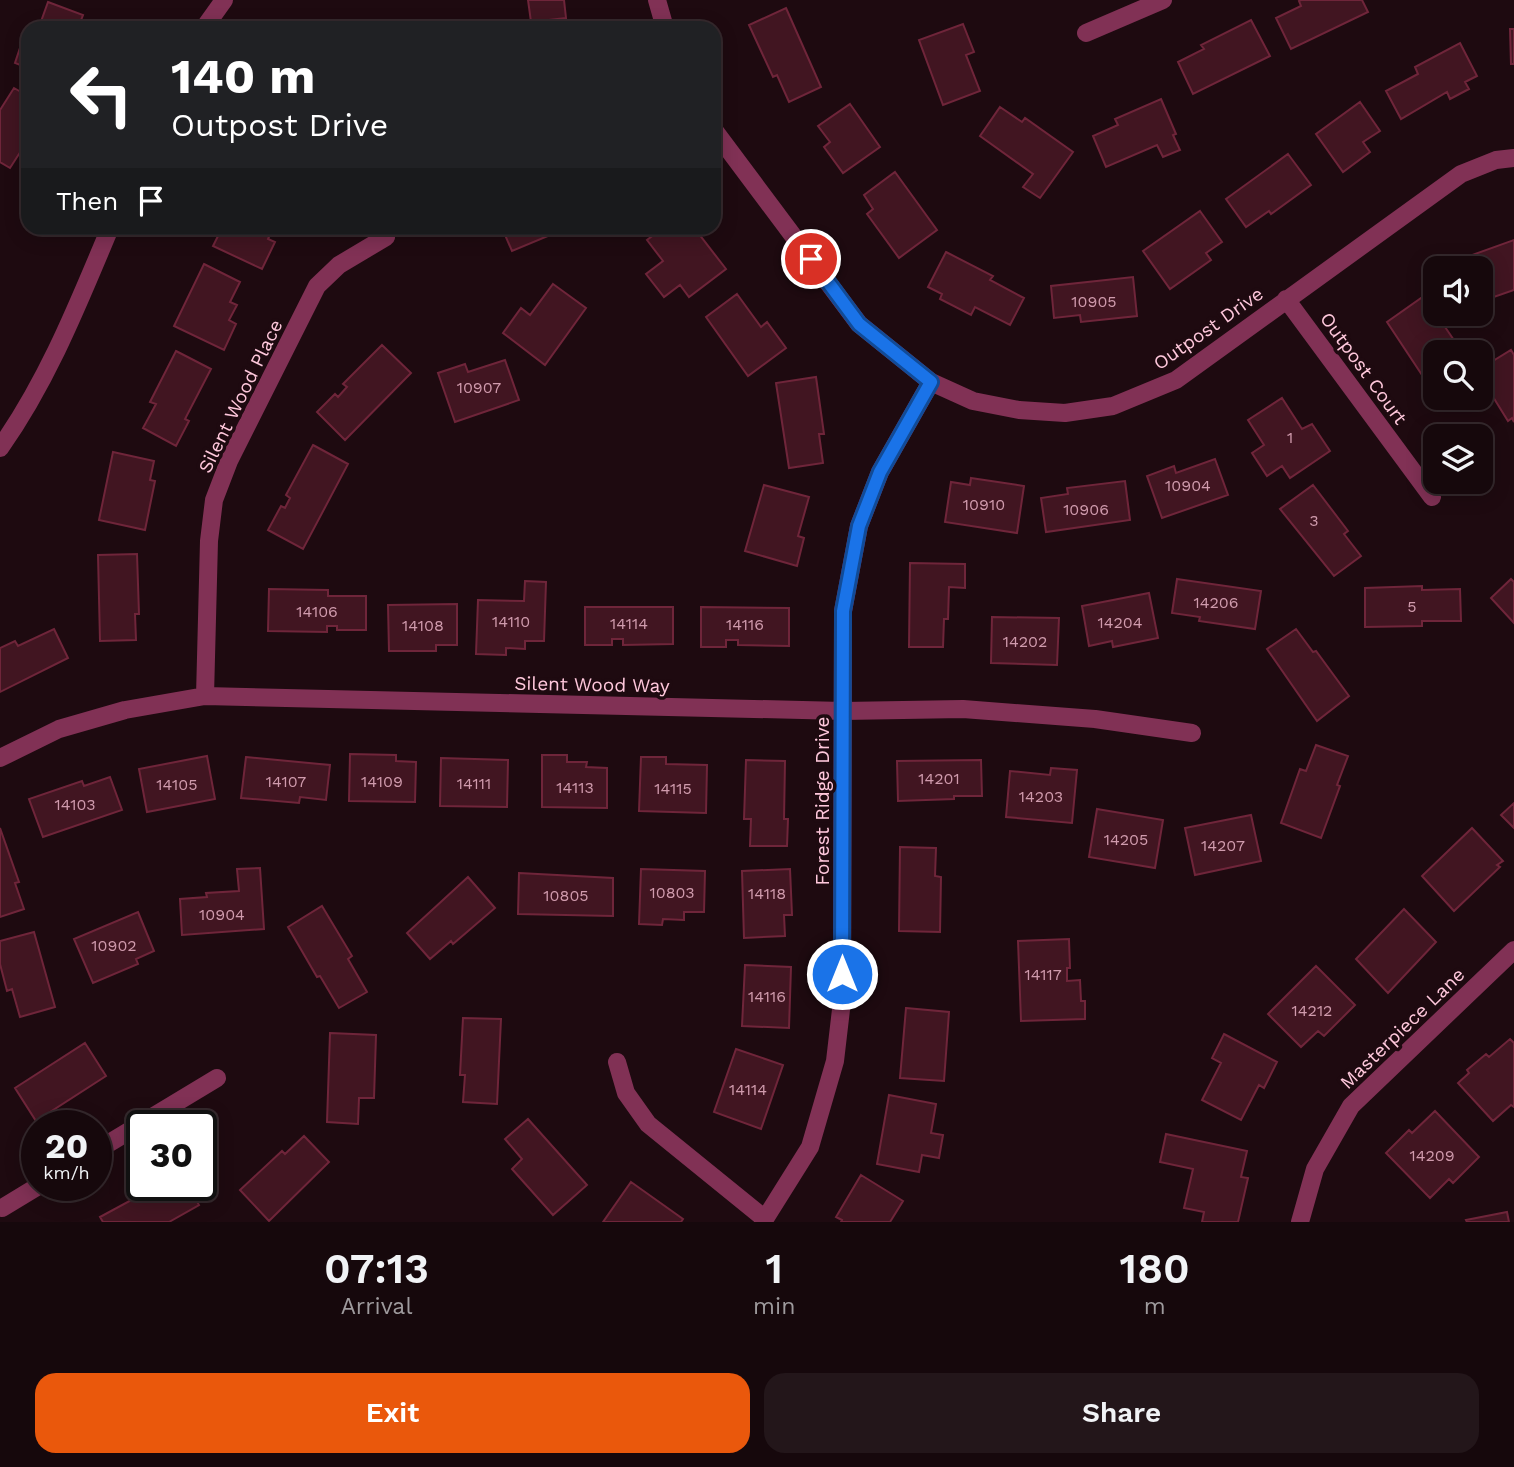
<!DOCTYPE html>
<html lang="en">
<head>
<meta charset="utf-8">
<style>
	:root { --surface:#16080c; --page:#23161a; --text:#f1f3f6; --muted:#9e9a9d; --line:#35292d; --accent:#ea580c }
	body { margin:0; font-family:"Work Sans",sans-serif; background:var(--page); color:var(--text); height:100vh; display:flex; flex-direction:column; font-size:26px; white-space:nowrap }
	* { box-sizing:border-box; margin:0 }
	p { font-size:23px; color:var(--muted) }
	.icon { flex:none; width:38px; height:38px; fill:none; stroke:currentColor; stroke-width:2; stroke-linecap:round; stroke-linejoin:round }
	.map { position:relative; height:1222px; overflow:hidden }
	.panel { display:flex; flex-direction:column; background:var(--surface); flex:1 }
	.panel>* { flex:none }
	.banner { position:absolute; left:21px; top:21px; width:700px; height:214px; border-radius:21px; box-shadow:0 4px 18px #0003,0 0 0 2px var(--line); background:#202124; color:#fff; overflow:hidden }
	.controls { position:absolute; left:1423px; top:256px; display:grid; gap:14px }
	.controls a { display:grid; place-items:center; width:70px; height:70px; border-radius:14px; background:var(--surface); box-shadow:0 4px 18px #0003,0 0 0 2px var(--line); font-size:35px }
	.speed { position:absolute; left:21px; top:1110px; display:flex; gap:14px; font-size:35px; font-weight:700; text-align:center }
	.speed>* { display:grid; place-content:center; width:91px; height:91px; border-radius:50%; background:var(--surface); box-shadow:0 4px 18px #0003,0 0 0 2px var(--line); line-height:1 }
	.speed small { font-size:18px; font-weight:400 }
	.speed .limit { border:4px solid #111; border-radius:10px; background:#fff; color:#111 }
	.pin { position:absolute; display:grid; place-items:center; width:60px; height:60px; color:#fff; margin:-30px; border:4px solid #fff; border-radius:50%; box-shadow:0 2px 7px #0007 }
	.me { position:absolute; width:77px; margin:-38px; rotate:0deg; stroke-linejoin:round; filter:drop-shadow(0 0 5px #0008) }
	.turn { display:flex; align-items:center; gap:24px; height:147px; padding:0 35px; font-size:32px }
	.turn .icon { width:91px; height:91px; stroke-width:2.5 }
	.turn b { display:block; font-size:49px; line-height:60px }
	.then { display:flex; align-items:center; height:66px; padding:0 35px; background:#0003; gap:14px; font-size:26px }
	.eta { display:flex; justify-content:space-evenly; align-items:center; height:119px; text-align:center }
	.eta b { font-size:42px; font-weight:600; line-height:49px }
	.primary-button { display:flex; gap:14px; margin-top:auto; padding:14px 35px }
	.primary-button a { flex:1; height:80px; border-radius:21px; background:var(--accent); color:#fff; font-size:28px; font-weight:600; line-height:80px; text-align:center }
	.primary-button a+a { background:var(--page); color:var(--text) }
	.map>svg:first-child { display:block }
	.building { fill:#411521; stroke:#6f253a; stroke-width:2 }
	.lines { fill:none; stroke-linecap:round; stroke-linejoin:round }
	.minor { stroke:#813155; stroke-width:18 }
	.route-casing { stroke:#114b97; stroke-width:18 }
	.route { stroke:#1a73e8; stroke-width:12 }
	.labels { text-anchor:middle; stroke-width:7; stroke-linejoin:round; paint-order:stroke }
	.number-label { font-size:16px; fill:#d09bad }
	.street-label { font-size:19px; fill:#ffc8dc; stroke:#1e0a10 }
</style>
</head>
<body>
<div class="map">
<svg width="1514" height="1222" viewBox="0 0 1514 1222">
	<rect width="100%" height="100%" fill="#1e0a10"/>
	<path class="building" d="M528 0H564L566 18 531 22Z
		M1301 0H1362L1368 12 1291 49 1276 18 1301 6 1299 1Z
		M48 2 83 15 78 28H31L33 25 39 27Z
		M786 8 821 87 789 102 777 75 773 77 749 25Z
		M1251 20 1270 56 1193 94 1178 62 1204 49 1201 45Z
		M963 24 974 52 966 55 980 91 943 105 919 40Z
		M1510 29H1514V64H1511Z
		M24 36 28 37V68L15 63Z
		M1460 43 1477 76 1465 82 1469 89 1450 99 1447 92 1401 119 1386 91 1418 74 1415 67Z
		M14 88 28 96V140L10 168 0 162V110Z
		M1161 99 1176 134 1173 135 1180 150 1163 157 1157 145 1106 167 1093 136 1118 125 1115 119Z
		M1360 102 1380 131 1363 142 1370 152 1343 172 1316 134Z
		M850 104 880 147 843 173 824 147 830 142 818 126Z
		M1000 107 1022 122 1025 118 1073 152 1040 198 1023 187 1033 174 980 136Z
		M1288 154 1311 185 1271 214 1269 211 1246 227 1226 199Z
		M895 172 937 230 899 258 867 214 873 209 864 195Z
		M1200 211 1222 242 1206 253 1211 260 1170 289 1143 251Z
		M222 228H273L268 239 275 242 262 269 213 246Z
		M502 228H545L548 236 512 251Z
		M663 228H687L691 232 695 229 726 269 689 297 680 285 664 297 646 274 663 261 647 240Z
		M1514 240V290L1488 299 1480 278V268H1477L1472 255Z
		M946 252 993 276 990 280 1024 298 1010 325 975 307 971 315 940 299 942 294 928 287Z
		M204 264 240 282 230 302 237 305 229 320 236 324 224 350 174 326Z
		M1133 277 1137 316 1081 322 1080 315 1054 318 1051 286Z
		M553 284 586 308 545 365 503 333 521 308 530 315Z
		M737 294 761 327 767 322 786 348 748 376 706 317Z
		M1424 296 1462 352H1435V374L1426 381 1387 322Z
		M382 345 411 373 345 440 317 412 335 394 338 397 347 387 343 384Z
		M1511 350 1514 355V422L1512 418 1508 421 1480 376V369Z
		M176 351 211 369 185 419 189 421 176 446 143 428 156 404 150 402Z
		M505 360 519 400 455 422 438 373 465 364 468 372Z
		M816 377 824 434H819L823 463 789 468 776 383Z
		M1282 398 1302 429 1312 424 1330 451 1290 478 1282 466 1267 476 1252 453 1264 445 1248 420Z
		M313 445 348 464 303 549 268 530 281 506 285 508 290 498 286 495Z
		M113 452 154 461 150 480 155 481 145 530 99 520Z
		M1215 459 1228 495 1162 518 1147 476 1174 466 1176 473Z
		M971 478 1024 486 1017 533 945 522 951 482 970 485Z
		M1125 481 1130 520 1046 532 1041 498 1068 494 1067 488Z
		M764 485 809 497 798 536 804 538 797 566 745 551Z
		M1313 485 1348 531 1344 534 1361 556 1334 576 1280 509Z
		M137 554 139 614H135L136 640 100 641 98 555Z
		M910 563 965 564V588L949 587 948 619H944L943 647H909Z
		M1177 579 1261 591 1255 629 1199 621 1200 617 1172 613Z
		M1511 579 1514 582V623L1491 598Z
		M525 581 546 582 544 641H525V649L506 648V655L476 654 478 600 524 601Z
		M1422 586V590L1460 589 1461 621H1422V626L1365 627V588Z
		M269 589 328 590V596H366V630H337V626H327V632L268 631Z
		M1149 593 1158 638 1113 647 1112 641 1089 646 1082 606Z
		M457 604V645H436V651H389L388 605Z
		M585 607H673V644L623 645V639H612V645H585Z
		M701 607 789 608V646L738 645V640H726V647H701Z
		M992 617 1059 618 1057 665 991 663Z
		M54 629 68 658 0 692V648L15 641 18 646Z
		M1296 629 1313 652 1316 651 1349 696 1317 721 1267 649Z
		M1316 745 1348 756 1337 785 1340 786 1321 838 1281 823 1300 769 1306 771Z
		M350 754 396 755V761L416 762 415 802 349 801Z
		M542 755H567V762H587L586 767 607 768V808L542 807Z
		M207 756 215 799 147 812 139 769Z
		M246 757 330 765 326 800 300 797 299 803 241 798Z
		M641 757H666V764L707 765 706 813 639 811Z
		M441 758 508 760 507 807 440 806Z
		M746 760 785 761 784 819H788L787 846H750L751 819H744Z
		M981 760 982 796H954V799L898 801 897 761Z
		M1051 768 1077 770 1072 823 1006 817 1010 771 1050 775Z
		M110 777 122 810 43 837 29 799 82 781 84 786Z
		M1514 803V828L1501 815Z
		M1097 809 1163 820 1155 868 1089 857Z
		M1251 815 1261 861 1195 875 1185 828Z
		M0 828 19 882 15 883 24 909 0 917Z
		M1472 828 1503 861 1497 865 1500 867 1454 911 1422 876Z
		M900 847 936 848 935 876 941 877 940 932 899 931Z
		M260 868 264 929 182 935 180 899 207 897 206 893 239 891 237 869Z
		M641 869 705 871 704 912H684V920L663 919 662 925 639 924Z
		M790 869 792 915H784L785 936 744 938 742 871Z
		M519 873 613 878V916L518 914Z
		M468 877 495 908 453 944 451 941 430 959 407 933Z
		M322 906 352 956 348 959 367 992 339 1008 320 976 317 977 288 927Z
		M1404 909 1436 942 1388 993 1356 959Z
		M138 912 154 951 136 959 138 964 93 983 74 939Z
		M34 932 55 1007 20 1017 12 989 7 991 0 964V941Z
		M1069 939 1070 968H1067V981L1080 980 1081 1001H1085V1019L1021 1021 1018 941Z
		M745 965 791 967 789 1028 742 1026Z
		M1316 966 1355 1005 1324 1036 1318 1031 1301 1047 1268 1014Z
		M906 1008 949 1012 944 1081 900 1078Z
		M463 1018 501 1019 497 1104 463 1102 465 1075H460Z
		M330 1033 376 1035 374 1098H359L358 1124 327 1122Z
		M1224 1034 1277 1062 1264 1088 1259 1085 1241 1120 1202 1100 1221 1063 1212 1058Z
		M1510 1039 1514 1043V1107L1511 1105 1493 1121 1458 1083 1469 1073 1467 1070 1486 1054 1489 1057Z
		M85 1043 106 1076 36 1121 15 1088Z
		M736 1049 783 1065 761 1129 714 1112Z
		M889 1095 936 1104 931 1133 943 1135 939 1158 922 1155 919 1172 877 1164Z
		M1435 1111 1479 1157 1453 1183 1449 1179 1430 1198 1386 1153 1409 1130 1412 1133Z
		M528 1119 587 1185 553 1215 512 1169 522 1159 505 1139Z
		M1166 1134 1247 1151 1241 1177 1248 1178 1238 1222H1202L1204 1212 1184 1208 1193 1169 1160 1162Z
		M304 1136 329 1162 269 1221 240 1190 282 1151 285 1154Z
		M861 1175 903 1201 890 1222H841L842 1220 836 1217Z
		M631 1182 683 1219 681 1222H603Z
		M166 1185H188L199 1205 169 1222H103L100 1217 146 1192 150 1198 155 1195 153 1192Z
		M1507 1212 1509 1222H1467L1466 1220Z"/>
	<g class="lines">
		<path class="minor" d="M657 0 665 28
			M204 28 224 0
			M1086 33 1163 0
			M714 130 859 324 931 382 973 401 1019 410 1065 413 1113 406 1176 380 1461 174 1496 160 1514 158
			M1286 299 1432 497
			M0 448C48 380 78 304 110 228
			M205 696 209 541 214 500 229 461 317 286 339 265 386 237
			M0 758 59 729 125 710 205 696 843 711 963 709 1095 719 1192 733
			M617 1062 626 1093 648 1124 765 1219
			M96 1151 217 1078
			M2 1208 40 1185
			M763 1222 810 1147 835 1061 842 1001 843 611 859 526 880 472 931 382
			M1300 1222 1315 1169 1351 1106 1514 950"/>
	</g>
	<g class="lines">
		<defs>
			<path id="route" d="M811 259 859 324 931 382 880 472 859 526 843 611 842 974"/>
		</defs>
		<use href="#route" class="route-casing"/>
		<use href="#route" class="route"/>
	</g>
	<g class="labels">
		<g class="number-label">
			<text x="1094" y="307">10905</text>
			<text x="479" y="393">10907</text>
			<text x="1290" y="443">1</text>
			<text x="1188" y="491">10904</text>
			<text x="984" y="510">10910</text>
			<text x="1086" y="515">10906</text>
			<text x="1314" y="526">3</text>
			<text x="1216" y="608">14206</text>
			<text x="1412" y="612">5</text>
			<text x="317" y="617">14106</text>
			<text x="511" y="627">14110</text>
			<text x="1120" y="628">14204</text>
			<text x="629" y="629">14114</text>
			<text x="745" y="630">14116</text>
			<text x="423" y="631">14108</text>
			<text x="1025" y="647">14202</text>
			<text x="939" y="784">14201</text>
			<text x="286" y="787">14107</text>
			<text x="382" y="787">14109</text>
			<text x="474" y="789">14111</text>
			<text x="177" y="790">14105</text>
			<text x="575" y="793">14113</text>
			<text x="673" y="794">14115</text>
			<text x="1041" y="802">14203</text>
			<text x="75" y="810">14103</text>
			<text x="1126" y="845">14205</text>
			<text x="1223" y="851">14207</text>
			<text x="672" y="898">10803</text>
			<text x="767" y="899">14118</text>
			<text x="566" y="901">10805</text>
			<text x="222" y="920">10904</text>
			<text x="114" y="951">10902</text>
			<text x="1043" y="980">14117</text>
			<text x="767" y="1002">14116</text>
			<text x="1312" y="1016">14212</text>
			<text x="748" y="1095">14114</text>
			<text x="1432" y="1161">14209</text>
		</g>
		<g class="street-label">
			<text transform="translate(1208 328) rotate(-35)" y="7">Outpost Drive</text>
			<text transform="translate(1364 368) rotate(54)" y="7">Outpost Court</text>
			<text transform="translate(240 396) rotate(-64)" y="7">Silent Wood Place</text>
			<text transform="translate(592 684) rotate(1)" y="7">Silent Wood Way</text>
			<text transform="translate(822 801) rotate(-90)" y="7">Forest Ridge Drive</text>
			<text transform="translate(1402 1028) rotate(-44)" y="7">Masterpiece Lane</text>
		</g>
	</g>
</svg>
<div class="controls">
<a><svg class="icon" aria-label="sound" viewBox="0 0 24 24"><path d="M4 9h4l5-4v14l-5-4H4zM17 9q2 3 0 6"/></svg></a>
<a><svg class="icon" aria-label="search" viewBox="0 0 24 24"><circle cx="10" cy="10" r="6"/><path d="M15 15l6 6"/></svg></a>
<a><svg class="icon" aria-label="layers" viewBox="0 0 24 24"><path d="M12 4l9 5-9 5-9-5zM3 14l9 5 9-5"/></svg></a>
</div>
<div class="speed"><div>20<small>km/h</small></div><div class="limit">30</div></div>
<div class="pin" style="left:811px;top:259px;background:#d93025"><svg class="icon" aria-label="arrive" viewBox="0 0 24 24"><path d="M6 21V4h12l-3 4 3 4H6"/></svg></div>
<svg class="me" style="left:842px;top:974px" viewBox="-20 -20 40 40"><circle r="17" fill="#1a73e8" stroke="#fff" stroke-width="3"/><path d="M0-11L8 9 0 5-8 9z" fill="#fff"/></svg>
<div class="banner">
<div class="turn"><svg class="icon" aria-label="left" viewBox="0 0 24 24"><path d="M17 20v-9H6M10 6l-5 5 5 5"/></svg><div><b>140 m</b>Outpost Drive</div></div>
<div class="then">Then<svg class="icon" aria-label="arrive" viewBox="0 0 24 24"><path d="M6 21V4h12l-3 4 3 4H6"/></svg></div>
</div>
</div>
<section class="panel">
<div class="eta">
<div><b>07:13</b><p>Arrival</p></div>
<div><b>1</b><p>min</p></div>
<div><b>180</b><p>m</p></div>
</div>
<div class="primary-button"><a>Exit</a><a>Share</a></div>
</section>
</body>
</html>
